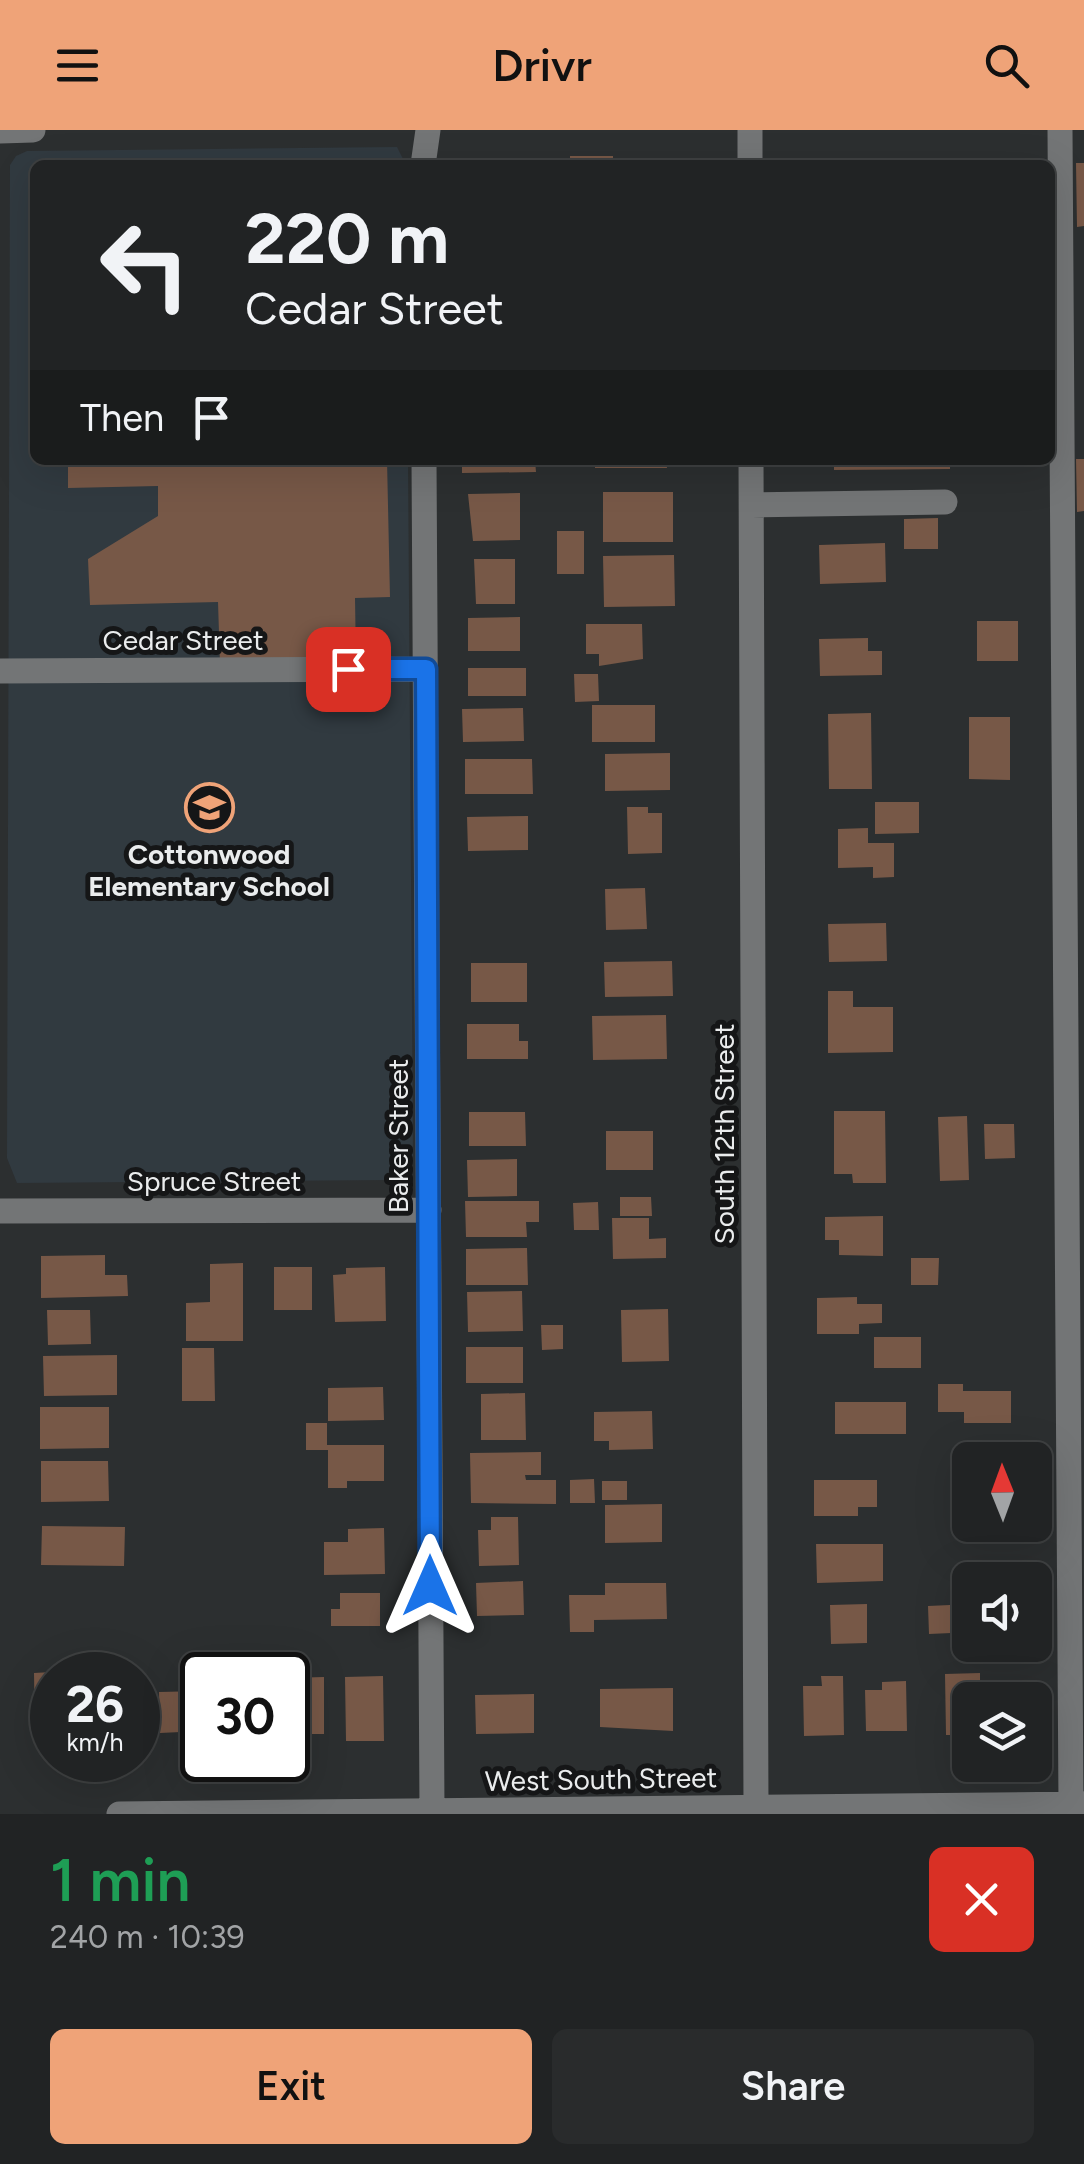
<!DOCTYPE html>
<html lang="en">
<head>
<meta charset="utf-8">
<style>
	:root { --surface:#212324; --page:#292b2c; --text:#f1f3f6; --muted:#a2a4a6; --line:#3e4041; --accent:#efa378 }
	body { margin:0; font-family:Figtree,sans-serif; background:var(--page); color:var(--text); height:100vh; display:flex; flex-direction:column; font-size:38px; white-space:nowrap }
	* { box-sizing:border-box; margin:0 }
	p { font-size:32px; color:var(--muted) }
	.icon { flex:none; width:55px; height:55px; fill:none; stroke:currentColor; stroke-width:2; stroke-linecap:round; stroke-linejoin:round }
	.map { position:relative; height:1684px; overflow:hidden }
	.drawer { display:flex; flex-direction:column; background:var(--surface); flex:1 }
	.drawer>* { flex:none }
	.hud { position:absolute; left:30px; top:30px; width:1025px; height:305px; border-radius:15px; box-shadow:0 10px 40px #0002,0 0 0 2px var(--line); background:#212324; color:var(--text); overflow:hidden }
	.needle { width:65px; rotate:359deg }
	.fabs { position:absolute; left:952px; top:1312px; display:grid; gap:20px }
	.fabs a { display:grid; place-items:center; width:100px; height:100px; border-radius:15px; background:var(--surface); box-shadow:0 10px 40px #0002,0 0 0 2px var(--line); font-size:50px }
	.speed { position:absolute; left:30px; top:1522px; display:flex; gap:20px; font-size:50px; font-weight:700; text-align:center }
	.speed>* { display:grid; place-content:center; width:130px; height:130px; border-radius:50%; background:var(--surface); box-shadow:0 10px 40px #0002,0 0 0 2px var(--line); line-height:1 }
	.speed small { font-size:25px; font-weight:400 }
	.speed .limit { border:5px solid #111; border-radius:15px; background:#fff; color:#111 }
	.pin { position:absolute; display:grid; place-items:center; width:85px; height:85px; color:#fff; margin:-42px; border-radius:20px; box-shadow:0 5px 15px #0006 }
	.me { position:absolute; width:110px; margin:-55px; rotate:0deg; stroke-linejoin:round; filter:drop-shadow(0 0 8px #0008) }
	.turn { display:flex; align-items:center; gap:35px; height:210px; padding:0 50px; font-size:45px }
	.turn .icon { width:130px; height:130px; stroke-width:2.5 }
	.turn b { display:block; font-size:70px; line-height:85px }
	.then { display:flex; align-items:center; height:95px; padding:0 50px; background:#0003; gap:20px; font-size:38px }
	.round { display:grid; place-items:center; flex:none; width:105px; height:105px; border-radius:15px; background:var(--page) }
	.headline { display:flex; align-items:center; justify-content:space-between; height:170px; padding:0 50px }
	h1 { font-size:60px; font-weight:600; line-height:75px; color:#1e9e55 }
	.action { display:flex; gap:20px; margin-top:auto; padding:20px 50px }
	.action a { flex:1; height:115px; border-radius:15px; background:var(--accent); color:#111; font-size:40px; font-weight:600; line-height:115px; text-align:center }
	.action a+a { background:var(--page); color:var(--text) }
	header { display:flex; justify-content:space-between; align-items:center; height:130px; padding:0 50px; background:var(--accent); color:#111; font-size:45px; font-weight:600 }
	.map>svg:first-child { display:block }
	.built { fill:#313a40 }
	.building { fill:#775847 }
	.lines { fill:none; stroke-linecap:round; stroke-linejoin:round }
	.minor { stroke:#737576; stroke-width:25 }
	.route-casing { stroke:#114b97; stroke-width:25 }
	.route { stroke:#1a73e8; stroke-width:18 }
	.labels { text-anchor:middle; stroke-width:10; stroke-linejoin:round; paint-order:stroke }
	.street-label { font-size:28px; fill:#eaeced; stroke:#151617 }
	.poi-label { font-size:28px; font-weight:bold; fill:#eaeced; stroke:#151617 }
</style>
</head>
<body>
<header><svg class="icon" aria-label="menu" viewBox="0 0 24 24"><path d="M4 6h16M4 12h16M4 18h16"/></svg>Drivr<svg class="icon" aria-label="search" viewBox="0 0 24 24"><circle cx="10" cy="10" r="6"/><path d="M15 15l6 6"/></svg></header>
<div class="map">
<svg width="1084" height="1684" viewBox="0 0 1084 1684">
	<rect width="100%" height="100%" fill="#2c2f30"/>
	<path class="built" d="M397 17 406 35H35V330H408L413 1025 409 1037 403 1047 392 1050 17 1053 7 1028 10 35 16 26 27 21Z"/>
	<path class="building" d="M570 26H613V35H570Z
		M1076 33H1084V96L1077 97Z
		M1076 329H1084V381L1077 382Z
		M68 330H387L390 467 355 468 356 531 220 534 218 472 90 475 88 429 158 386V356L68 358Z
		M462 330H535L536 342 462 343Z
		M595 330H666L667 338H595Z
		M834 330H950V339L834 340Z
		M603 362H673V412H603Z
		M520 363V410L473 411 468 364Z
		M938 388V419H904V389Z
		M557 401H584V444H557Z
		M885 413 886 452 820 454 819 415Z
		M674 425 675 476 604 477 603 426Z
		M474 429H515V474H476Z
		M520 487V521H468V488Z
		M977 491H1018V531H977Z
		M586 494H642L643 529 599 536V524H586Z
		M868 508V521H882V545L820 546 819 509Z
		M468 538H526V566H468Z
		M574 544H598L599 571 575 572Z
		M592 575H655V612H592Z
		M523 578 524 611 463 612 462 579Z
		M871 583 872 659H829L828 584Z
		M969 587H1010V650L969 649Z
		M670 623V660L605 661V624Z
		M465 629H532L533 664H465Z
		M875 672H919V703L875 704Z
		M627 677H648V683H662V723L628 724Z
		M528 686V720L468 721 467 687Z
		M868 698V713H894V747L873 748V737L838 738V699Z
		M645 758 647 799 606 800 605 759Z
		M886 793 887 831 829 832 828 794Z
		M672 831 673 866 605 867 604 832Z
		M471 833H527V872H471Z
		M828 861H853V877H893V922L828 923Z
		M666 885 667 929 593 930 592 886Z
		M467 894H519V911H528V929H467Z
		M834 981H885L886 1053H853L852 1044H834Z
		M469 982H525L526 1016H469Z
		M967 986 969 1050 940 1051 938 987Z
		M984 994H1014L1015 1028 985 1029Z
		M606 1001H653V1040H606Z
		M517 1029V1066L468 1067 467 1030Z
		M620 1067H651L652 1086H620Z
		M465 1071H539V1092H526L527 1107H466Z
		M598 1072 599 1100H574L573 1073Z
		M883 1086V1126L839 1125V1110H825V1087Z
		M612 1088H649V1109L666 1108V1128L613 1129Z
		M527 1118 528 1155H466V1119Z
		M105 1125V1145H127L128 1166 41 1168V1126Z
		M911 1128H939L938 1155H911Z
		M243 1133V1211H186V1173L210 1172V1134Z
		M274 1137H312V1180H274Z
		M385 1137 386 1191 335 1192 333 1145 346 1144V1138Z
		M522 1161 523 1201 468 1202 467 1162Z
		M857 1167V1174H882V1193L859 1194V1204H817V1168Z
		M668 1179 669 1231 622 1232 621 1180Z
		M47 1180H90L91 1214 48 1215Z
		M541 1195H563V1219L542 1220Z
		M874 1207H921V1238H874Z
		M466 1217H523V1253H466Z
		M182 1218H214L215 1271H182Z
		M117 1225V1265L44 1266 43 1226Z
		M938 1254H963V1261H1011V1293H964V1282H938Z
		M383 1257 384 1290 328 1291V1258Z
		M525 1263 526 1310H481V1264Z
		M835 1272H906V1304H835Z
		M40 1277H109V1318L40 1319Z
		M652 1281 653 1319 609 1320V1311H594V1282Z
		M306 1293H327V1315H384V1351H347V1358H328V1320H306Z
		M541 1322V1345H525L526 1350H556V1374L471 1373 470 1323Z
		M41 1331H108L109 1371 41 1372Z
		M594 1349 595 1373H570V1350Z
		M814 1350H877V1377H858V1386H814Z
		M602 1351H627V1370H602Z
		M662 1374V1412L605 1413V1375Z
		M491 1387H518L519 1435 479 1436 478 1400H491Z
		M42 1396 125 1397 124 1436 41 1435Z
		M384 1398 385 1444 324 1445V1412H348V1399Z
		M816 1414H883V1451L817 1453Z
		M523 1451 524 1485 477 1486 476 1453Z
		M605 1453H666L667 1489 594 1490V1502H570L569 1465H605Z
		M340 1463H380V1496H331V1479H340Z
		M867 1474V1513L831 1514 830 1475Z
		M950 1475 951 1503 929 1504 928 1476Z
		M52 1542V1605H35L34 1543Z
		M980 1543V1570H970V1605H946L945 1544Z
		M383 1546 384 1611H346L345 1547Z
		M821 1546H843L844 1605 804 1606 803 1556H822Z
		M324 1547V1604H288V1548Z
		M906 1551 907 1601H866L865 1560H882V1552Z
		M1008 1552H1044L1045 1597 1035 1598V1570H1008Z
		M673 1558V1601L600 1597V1559Z
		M202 1561V1601L160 1603 159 1562Z
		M534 1564V1603L476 1604 475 1565Z"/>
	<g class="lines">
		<path class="minor" d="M750 0V35
			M1060 0 1071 1675
			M0 1 33 0
			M423 35 428 0
			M424 330 432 1681
			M751 330 756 1678
			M752 375 945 372
			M0 541 425 539
			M0 1081 429 1080
			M119 1684 1084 1674"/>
	</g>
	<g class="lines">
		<defs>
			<path id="route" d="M348 539H426L430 1456"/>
		</defs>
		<use href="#route" class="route-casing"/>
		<use href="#route" class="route"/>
	</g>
	<defs>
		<symbol id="school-ring" viewBox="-11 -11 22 22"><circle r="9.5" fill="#151617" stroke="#efa378" stroke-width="1.5"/><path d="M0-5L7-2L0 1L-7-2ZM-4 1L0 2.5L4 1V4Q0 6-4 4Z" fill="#efa378"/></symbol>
	</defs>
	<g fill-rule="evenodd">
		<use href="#school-ring" x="182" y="650" width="55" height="55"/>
	</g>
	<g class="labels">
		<g class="street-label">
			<text x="183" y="520">Cedar Street</text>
			<text transform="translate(724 1004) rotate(-90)" y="10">South 12th Street</text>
			<text transform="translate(398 1006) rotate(-90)" y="10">Baker Street</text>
			<text x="214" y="1061">Spruce Street</text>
			<text transform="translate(601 1649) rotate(-1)" y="10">West South Street</text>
		</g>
		<g class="poi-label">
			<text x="209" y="734">Cottonwood<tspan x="209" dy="32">Elementary School</tspan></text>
		</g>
	</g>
</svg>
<div class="fabs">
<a><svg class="needle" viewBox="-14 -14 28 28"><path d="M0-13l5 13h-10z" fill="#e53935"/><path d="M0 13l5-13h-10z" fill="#a2a4a6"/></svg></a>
<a><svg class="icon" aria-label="sound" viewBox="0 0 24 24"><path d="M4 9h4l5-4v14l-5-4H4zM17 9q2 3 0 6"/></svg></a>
<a><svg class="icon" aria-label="layers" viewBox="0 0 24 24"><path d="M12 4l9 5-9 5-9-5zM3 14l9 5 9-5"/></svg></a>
</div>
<div class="speed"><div>26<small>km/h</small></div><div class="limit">30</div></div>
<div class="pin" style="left:348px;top:539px;background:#d93025"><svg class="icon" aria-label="arrive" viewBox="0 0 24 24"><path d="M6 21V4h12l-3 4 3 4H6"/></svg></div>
<svg class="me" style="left:430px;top:1456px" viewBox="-20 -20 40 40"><path d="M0-17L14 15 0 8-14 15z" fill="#1a73e8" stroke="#fff" stroke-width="4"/></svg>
<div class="hud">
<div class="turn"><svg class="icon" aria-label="left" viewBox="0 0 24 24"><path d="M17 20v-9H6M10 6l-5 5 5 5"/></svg><div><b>220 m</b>Cedar Street</div></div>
<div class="then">Then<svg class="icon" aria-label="arrive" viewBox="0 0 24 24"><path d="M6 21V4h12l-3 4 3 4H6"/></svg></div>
</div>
</div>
<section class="drawer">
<div class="headline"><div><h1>1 min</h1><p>240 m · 10:39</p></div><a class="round" style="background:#d93025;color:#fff"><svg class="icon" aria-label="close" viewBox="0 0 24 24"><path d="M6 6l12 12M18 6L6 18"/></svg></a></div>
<div class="action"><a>Exit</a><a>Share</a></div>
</section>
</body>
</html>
